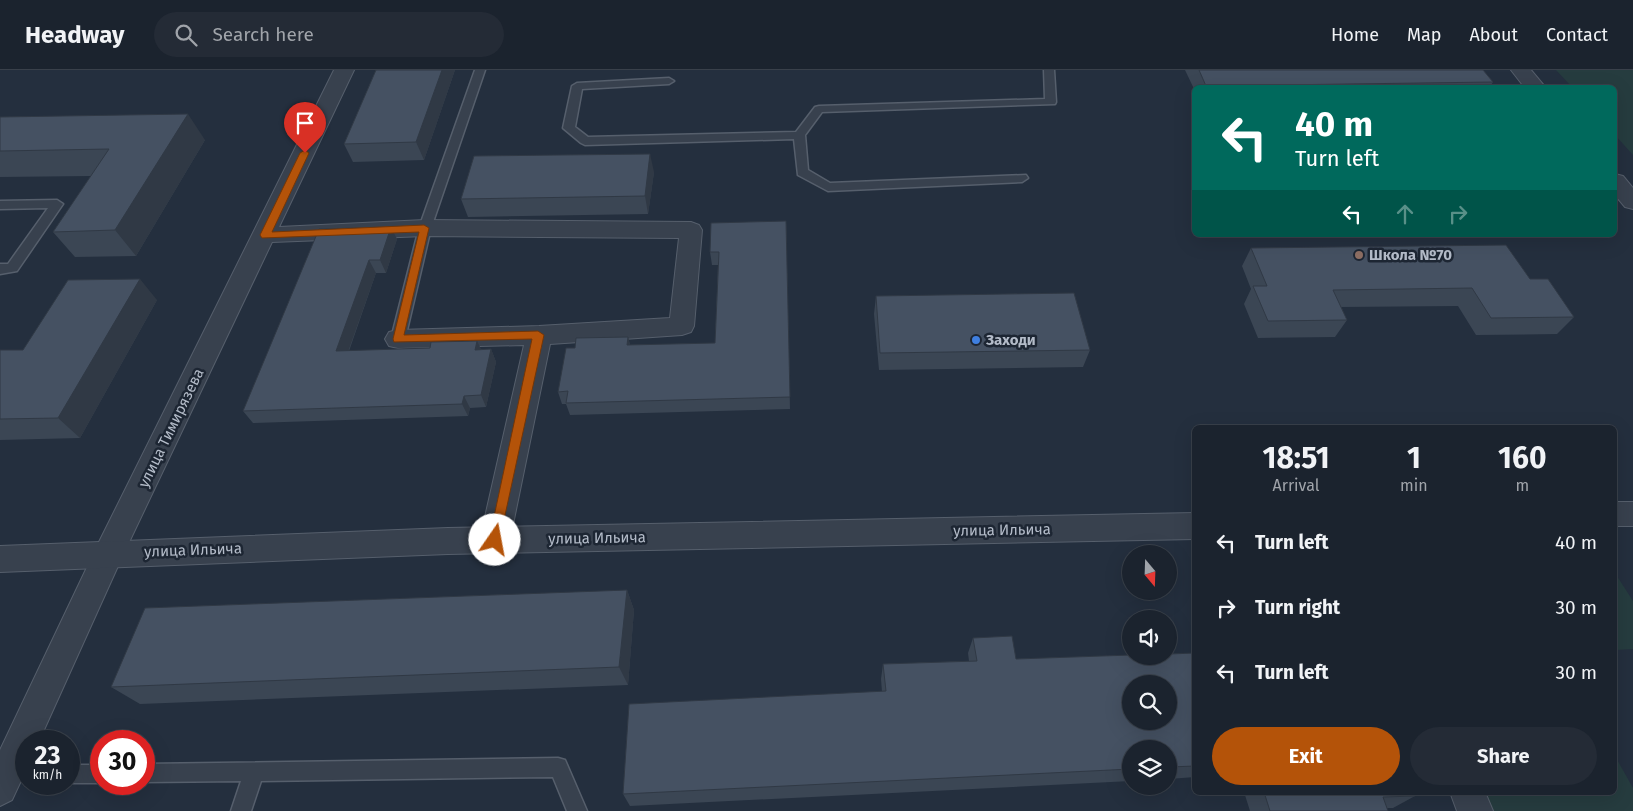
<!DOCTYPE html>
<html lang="en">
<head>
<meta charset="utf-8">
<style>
	:root { --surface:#1b232e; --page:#242b36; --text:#f1f3f6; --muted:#a0a4aa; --line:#39404a; --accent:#b45309 }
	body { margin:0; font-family:"Fira Sans",sans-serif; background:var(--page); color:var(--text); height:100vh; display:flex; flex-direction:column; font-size:19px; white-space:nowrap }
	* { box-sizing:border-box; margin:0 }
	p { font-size:16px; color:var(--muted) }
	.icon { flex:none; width:28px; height:28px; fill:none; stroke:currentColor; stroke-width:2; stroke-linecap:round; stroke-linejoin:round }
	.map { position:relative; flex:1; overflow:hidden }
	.drawer { position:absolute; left:1192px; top:355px; width:425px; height:370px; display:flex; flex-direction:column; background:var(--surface); border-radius:8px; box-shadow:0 5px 20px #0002,0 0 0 1px var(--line) }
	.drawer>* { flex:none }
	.banner { position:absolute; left:1192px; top:15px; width:425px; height:152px; border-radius:8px; box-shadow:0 5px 20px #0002,0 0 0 1px var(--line); background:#00695c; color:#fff; overflow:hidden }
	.needle { width:32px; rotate:161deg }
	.tools { position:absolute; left:1122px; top:475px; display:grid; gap:10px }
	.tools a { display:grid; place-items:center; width:55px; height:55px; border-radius:50%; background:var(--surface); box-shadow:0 5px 20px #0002,0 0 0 1px var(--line); font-size:25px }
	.speed { position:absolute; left:15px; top:660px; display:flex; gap:10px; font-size:25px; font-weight:700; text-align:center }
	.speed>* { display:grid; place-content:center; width:65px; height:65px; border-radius:50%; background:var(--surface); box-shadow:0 5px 20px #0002,0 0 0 1px var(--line); line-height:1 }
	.speed small { font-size:12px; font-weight:400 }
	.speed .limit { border:8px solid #d22; background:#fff; color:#111 }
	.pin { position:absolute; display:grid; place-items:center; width:42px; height:42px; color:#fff; margin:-51px -21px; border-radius:50% 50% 50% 0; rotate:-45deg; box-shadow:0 0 5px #0007 }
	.pin .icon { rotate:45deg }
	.me { position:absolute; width:55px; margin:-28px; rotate:12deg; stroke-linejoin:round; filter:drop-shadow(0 0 4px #0008) }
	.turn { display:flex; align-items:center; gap:18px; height:105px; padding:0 20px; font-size:22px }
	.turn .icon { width:65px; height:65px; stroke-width:2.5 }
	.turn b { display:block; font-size:35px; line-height:42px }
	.lanes { display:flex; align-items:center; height:48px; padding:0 20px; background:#0003; justify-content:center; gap:25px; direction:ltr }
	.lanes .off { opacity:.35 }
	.eta { display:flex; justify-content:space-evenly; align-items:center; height:85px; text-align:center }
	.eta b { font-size:30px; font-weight:700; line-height:35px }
	.action { display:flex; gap:10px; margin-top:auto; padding:10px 20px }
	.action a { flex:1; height:58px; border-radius:30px; background:var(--accent); color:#fff; font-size:20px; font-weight:700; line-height:58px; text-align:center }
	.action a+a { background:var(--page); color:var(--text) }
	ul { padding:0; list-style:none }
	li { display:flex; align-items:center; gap:15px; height:65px; padding:0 20px }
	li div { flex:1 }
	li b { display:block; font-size:19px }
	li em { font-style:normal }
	header { display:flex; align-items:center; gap:30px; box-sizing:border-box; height:70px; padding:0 25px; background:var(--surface); border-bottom:1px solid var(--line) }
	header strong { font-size:24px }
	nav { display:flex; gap:28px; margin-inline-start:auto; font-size:18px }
	.search { width:350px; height:45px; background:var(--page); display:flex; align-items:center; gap:12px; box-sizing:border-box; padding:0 18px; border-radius:28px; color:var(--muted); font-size:19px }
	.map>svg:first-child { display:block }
	.green { fill:#263c3f }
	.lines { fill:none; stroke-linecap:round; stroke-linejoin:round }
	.service-casing { stroke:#565f6c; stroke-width:3 }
	.minor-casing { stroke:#565f6c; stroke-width:2 }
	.tertiary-casing { stroke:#565f6c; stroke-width:2 }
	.service { fill:#38414e; fill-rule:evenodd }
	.minor { fill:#38414e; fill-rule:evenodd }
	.tertiary { fill:#38414e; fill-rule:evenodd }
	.wall { fill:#3b4654 }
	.shaded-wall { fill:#303945 }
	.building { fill:#455162; stroke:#303945; fill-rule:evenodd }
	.route { fill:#b45309; stroke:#753606 }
	.education-dot { fill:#8d6e63; stroke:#1d2633; stroke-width:2 }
	.shop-dot { fill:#3f7fe0; stroke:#1d2633; stroke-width:2 }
	.labels { text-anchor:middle; stroke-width:5; stroke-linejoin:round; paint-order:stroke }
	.poi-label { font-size:15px; font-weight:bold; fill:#b4bcc9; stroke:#1d2633; text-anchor:start }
	.street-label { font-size:15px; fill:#b4bcc9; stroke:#1d2633 }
</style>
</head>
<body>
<header>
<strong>Headway</strong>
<div class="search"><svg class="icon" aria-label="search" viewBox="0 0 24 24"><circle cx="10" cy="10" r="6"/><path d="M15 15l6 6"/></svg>Search here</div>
<nav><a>Home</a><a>Map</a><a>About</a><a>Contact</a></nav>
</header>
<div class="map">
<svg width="1633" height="741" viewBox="0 0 1633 741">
	<rect width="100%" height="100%" fill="#242f3e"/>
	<path class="green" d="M1556 0H1633V85L1615 65V18L1572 17Z
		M1615 503 1633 531V579L1615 580Z
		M1615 686 1633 718V741H1477L1468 723 1615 722Z"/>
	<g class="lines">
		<defs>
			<path id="service" d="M475 0H485L431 158 405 269 403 273 398 274 393 273 391 269 419 158Z
				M1044 0H1054L1056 32 1055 34 822 42 805 65 808 100 830 113 1026 105 1028 108 1022 112 828 121 798 105 794 69 585 75 581 73 563 58 572 16 577 13 669 8 674 11 669 14 582 19 575 57 588 67 796 62 815 37 819 36 1045 29Z
				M57 130 63 134 17 201 0 204V194H8L48 138 0 139V131Z
				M558 688 565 690 587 741H567L553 707 261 711 251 741H231L241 711 144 712V694Z
				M69 695H101V713H69Z"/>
			<path id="minor" d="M334 0H354L279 157 425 150 691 152 699 155 702 160 694 256 691 262 682 265 550 274 510 469 505 478 495 482 485 478 480 469 524 275 398 278 389 276 385 269 389 262 398 260 539 256 670 248 679 168 425 166 272 172 123 485 39 671H26V700L12 730 0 736V680L98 474Z
				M1450 722H1485L1493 741H1457Z"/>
			<path id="tertiary" d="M1511 0H1531L1546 18H1525Z
				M1615 104 1623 106 1633 118V139L1625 137 1615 125Z
				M1615 432H1633V456H1615Z
				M1195 443V469L448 484 0 502V476L448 458Z"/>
		</defs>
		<use href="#service" class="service-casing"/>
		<use href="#minor" class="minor-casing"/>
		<use href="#tertiary" class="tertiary-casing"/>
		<use href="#service" class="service"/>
		<use href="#minor" class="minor"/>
		<use href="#tertiary" class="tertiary"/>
	</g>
	<path class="wall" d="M376 0H455L424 90 353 92 344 74Z
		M1185 0H1483L1493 12 1489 18H1195V21Z
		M0 47 205 70 136 186 75 187 53 162 91 106 0 107Z
		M654 102 648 144 468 147 461 129Z
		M786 151 790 339 570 345 566 334H562L558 322 575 278 628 267 630 275 715 273 718 195H712L710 182Z
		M391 157 397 169 386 203H376L349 281 491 279 496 292 486 337 470 338 468 346 253 353 243 341Z
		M1251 178 1530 209 1574 247 1557 264 1476 265 1458 236 1341 237 1347 250 1335 267 1258 268 1244 234 1251 219 1242 196Z
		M876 226 1090 280 1083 297 879 300 874 244Z
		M157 230 80 368 0 370V280H23Z
		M627 520 634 540 628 615 140 634 111 617Z
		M973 568 1016 589 1195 583V707L1169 709V679H1131V711L630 736 623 724 882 622 881 609 883 594 969 591 968 583Z
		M1244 722H1414L1415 726 1393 738H1387L1388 741H1250Z"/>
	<path class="shaded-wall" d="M442 0H455L424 90 416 72Z
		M188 44 205 70 136 186 115 160Z
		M650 84 654 102 648 144 645 126Z
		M391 157 397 169 386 203 380 190Z
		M369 190 376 203 344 293 336 281Z
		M140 209 157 230 80 368 58 348Z
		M628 267 631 279 627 275Z
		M477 271 483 283 475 280Z
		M491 279 496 292 486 337 481 325Z
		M464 326 470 338 468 346 462 334Z
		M627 520 634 540 628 615 619 597Z"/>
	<path class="building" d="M376 0H442L416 72 344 74Z
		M1199 0H1483L1493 12 1206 16Z
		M188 44 115 160 53 162 109 79 0 81V47Z
		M650 84 645 126 461 129 474 86Z
		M786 151 790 327 566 333 568 321 558 322 566 278H575L576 268 628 267 627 275 715 273 719 182H710L711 153Z
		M391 157 380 190H369L336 281 430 278 431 272 477 271 475 280 491 279 481 325 464 326 462 334 243 341 319 159Z
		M1506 175 1530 209H1548L1574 247 1491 248 1472 218 1333 220 1347 250 1268 251 1253 216H1267L1251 178Z
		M140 209 58 348 0 349V280H23L68 210Z
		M1074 223 1090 280 880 283 876 226Z
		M627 520 619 597 111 617 145 538Z
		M1012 566 1016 589 1131 585V586H1169V584L1195 583V696L1169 697V679H1131V699L623 724 629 634 886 621 883 594 977 591 973 568ZM1131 614H1169V651H1131Z
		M1264 722H1414L1415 726 1383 727 1388 741H1270Z"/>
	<path class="route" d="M305 80 309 83 272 162 424 155 429 158 404 265 538 261 544 265 499 473 495 475 491 473 489 470 532 269 394 272 393 269 419 162 262 168 260 165 300 83Z"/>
	<circle class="education-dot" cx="1359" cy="185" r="5"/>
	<circle class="shop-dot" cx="976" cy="270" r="5"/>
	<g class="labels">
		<g class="poi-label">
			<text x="1369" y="190">Школа №70</text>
			<text x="986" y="275">Заходи</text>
		</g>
		<g class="street-label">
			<text transform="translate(171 358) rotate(-64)" y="5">улица Тимирязева</text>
			<text transform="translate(1002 460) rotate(-1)" y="5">улица Ильича</text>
			<text transform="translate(597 468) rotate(-1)" y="5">улица Ильича</text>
			<text transform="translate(193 480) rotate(-2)" y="5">улица Ильича</text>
		</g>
	</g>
</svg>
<div class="tools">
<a><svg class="needle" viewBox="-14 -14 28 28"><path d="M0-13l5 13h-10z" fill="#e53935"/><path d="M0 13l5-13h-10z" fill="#a0a4aa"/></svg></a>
<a><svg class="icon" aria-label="sound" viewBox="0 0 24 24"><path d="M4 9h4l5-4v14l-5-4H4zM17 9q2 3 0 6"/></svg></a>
<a><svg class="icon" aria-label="search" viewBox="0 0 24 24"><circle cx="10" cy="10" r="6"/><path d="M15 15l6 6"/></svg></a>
<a><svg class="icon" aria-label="layers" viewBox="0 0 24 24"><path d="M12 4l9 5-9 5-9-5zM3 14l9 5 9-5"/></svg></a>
</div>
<div class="speed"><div>23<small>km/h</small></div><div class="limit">30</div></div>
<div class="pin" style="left:305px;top:83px;background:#d93025"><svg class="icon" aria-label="arrive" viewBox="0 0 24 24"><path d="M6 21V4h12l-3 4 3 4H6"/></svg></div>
<svg class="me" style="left:495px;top:470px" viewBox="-20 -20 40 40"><circle r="19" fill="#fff"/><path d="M0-13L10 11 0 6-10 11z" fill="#b45309"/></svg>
<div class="banner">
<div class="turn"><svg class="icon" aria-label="left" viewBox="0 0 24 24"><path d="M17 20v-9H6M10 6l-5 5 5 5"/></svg><div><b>40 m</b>Turn left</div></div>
<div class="lanes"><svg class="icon" aria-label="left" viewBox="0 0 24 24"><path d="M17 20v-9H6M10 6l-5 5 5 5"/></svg><svg class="icon off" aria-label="ahead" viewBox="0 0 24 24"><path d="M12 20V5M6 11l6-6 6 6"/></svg><svg class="icon off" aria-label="right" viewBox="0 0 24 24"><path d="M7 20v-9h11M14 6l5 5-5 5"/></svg></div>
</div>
<section class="drawer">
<div class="eta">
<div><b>18:51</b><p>Arrival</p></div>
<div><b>1</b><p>min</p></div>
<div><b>160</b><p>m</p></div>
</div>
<ul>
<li><svg class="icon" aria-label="left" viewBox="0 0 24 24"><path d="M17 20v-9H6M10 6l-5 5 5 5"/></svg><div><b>Turn left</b></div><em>40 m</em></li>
<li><svg class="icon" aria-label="right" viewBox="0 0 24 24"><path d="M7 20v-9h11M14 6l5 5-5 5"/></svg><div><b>Turn right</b></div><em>30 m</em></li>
<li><svg class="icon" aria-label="left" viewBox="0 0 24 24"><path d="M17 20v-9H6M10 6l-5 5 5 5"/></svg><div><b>Turn left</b></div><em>30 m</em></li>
</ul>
<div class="action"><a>Exit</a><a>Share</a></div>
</section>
</div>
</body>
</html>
